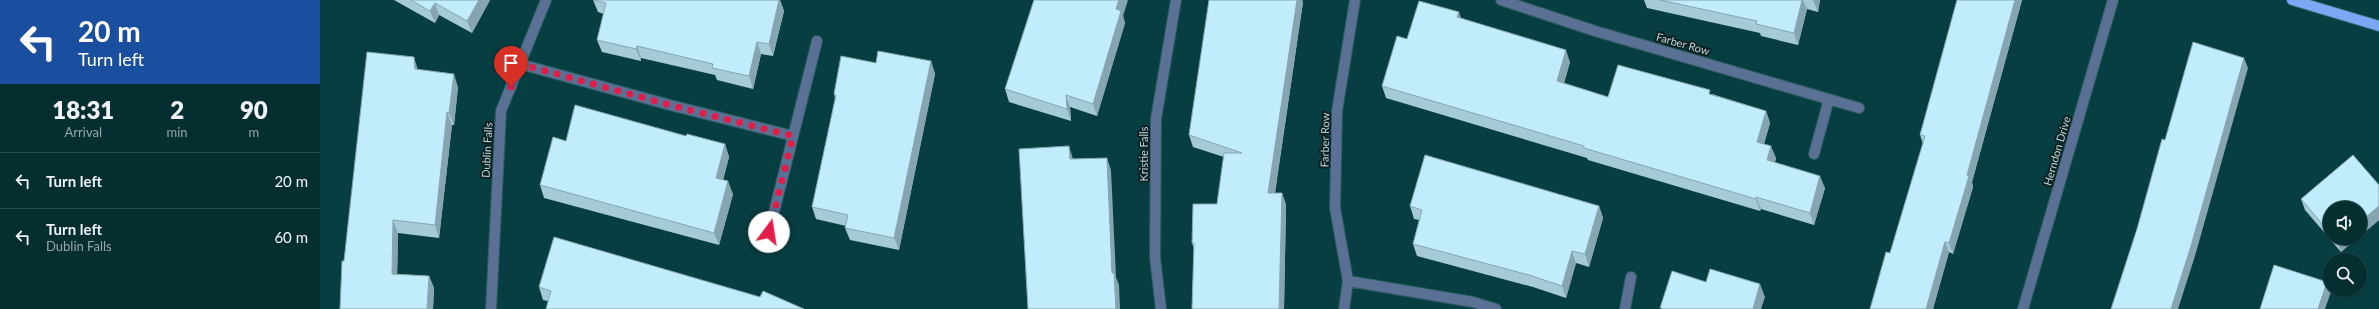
<!DOCTYPE html>
<html lang="en">
<head>
<meta charset="utf-8">
<style>
	:root { --surface:#052e31; --page:#0e3639; --text:#f1f3f6; --muted:#97a8ab; --line:#264a4d }
	body { margin:0; font-family:Lato,sans-serif; background:var(--page); color:var(--text); height:100vh; display:flex; flex-direction:column; font-size:15px; white-space:nowrap }
	* { box-sizing:border-box; margin:0 }
	p { font-size:13px; color:var(--muted) }
	.icon { flex:none; width:22px; height:22px; fill:none; stroke:currentColor; stroke-width:2; stroke-linecap:round; stroke-linejoin:round }
	.map { position:relative; flex:1; overflow:hidden }
	.details { display:flex; flex-direction:column; background:var(--surface); width:320px }
	.details>* { flex:none }
	.hud { background:#1a4fa0; color:#fff; overflow:hidden }
	.buttons { position:absolute; left:2003px; top:201px; display:grid; gap:8px }
	.buttons a { display:grid; place-items:center; width:44px; height:44px; border-radius:50%; background:var(--surface); box-shadow:0 1px 3px #0004,0 0 0 1px var(--line); font-size:20px }
	.pin { position:absolute; display:grid; place-items:center; width:34px; height:34px; color:#fff; margin:-41px -17px; border-radius:50% 50% 50% 0; rotate:-45deg; box-shadow:0 0 4px #0007 }
	.pin .icon { rotate:45deg }
	.me { position:absolute; width:44px; margin:-22px; rotate:14deg; stroke-linejoin:round; filter:drop-shadow(0 0 3px #0008) }
	.turn { display:flex; align-items:center; gap:14px; height:84px; padding:0 12px; font-size:18px }
	.turn .icon { width:52px; height:52px; stroke-width:2.5 }
	.turn b { display:block; font-size:28px; line-height:34px }
	.eta { display:flex; justify-content:space-evenly; align-items:center; height:68px; text-align:center }
	.eta b { font-size:24px; font-weight:800; line-height:28px }
	ul { padding:0; list-style:none }
	li { display:flex; align-items:center; gap:12px; height:56px; padding:0 12px; border-top:1px solid var(--line) }
	li div { flex:1 }
	li b { display:block; font-size:15px }
	li em { font-style:normal }
	main { display:flex; flex:1; min-height:0 }
	.map>svg:first-child { display:block }
	.lines { fill:none; stroke-linecap:round; stroke-linejoin:round }
	.minor-casing { stroke:#2c5d5f; stroke-width:12 }
	.major-casing { stroke:#2c5d5f; stroke-width:12 }
	.minor { stroke:#5a7095; stroke-width:10 }
	.major { stroke:#7ba8f4; stroke-width:10 }
	.wall { fill:#a5cbd8 }
	.shaded-wall { fill:#86a5b0 }
	.building { fill:#c0ecfb; stroke:#86a5b0 }
	.route { stroke:#e11d48; stroke-width:7; stroke-dasharray:0 12.6 }
	.labels { text-anchor:middle; stroke-width:4; stroke-linejoin:round; paint-order:stroke }
	.street-label { font-size:11px; fill:#bfd8d9; stroke:#0d2122 }
</style>
</head>
<body>
<main>
<section class="details">
<div class="hud">
<div class="turn"><svg class="icon" aria-label="left" viewBox="0 0 24 24"><path d="M17 20v-9H6M10 6l-5 5 5 5"/></svg><div><b>20 m</b>Turn left</div></div>
</div>
<div class="eta">
<div><b>18:31</b><p>Arrival</p></div>
<div><b>2</b><p>min</p></div>
<div><b>90</b><p>m</p></div>
</div>
<ul>
<li><svg class="icon" aria-label="left" viewBox="0 0 24 24"><path d="M17 20v-9H6M10 6l-5 5 5 5"/></svg><div><b>Turn left</b></div><em>20 m</em></li>
<li><svg class="icon" aria-label="left" viewBox="0 0 24 24"><path d="M17 20v-9H6M10 6l-5 5 5 5"/></svg><div><b>Turn left</b><p>Dublin Falls</p></div><em>60 m</em></li>
</ul>
</section>
<div class="map">
<svg width="2059" height="309" viewBox="0 0 2059 309">
	<rect width="100%" height="100%" fill="#073e41"/>
	<g class="lines">
		<defs>
			<path id="minor" d="M1181 0 1275 31 1539 108
				M200 64 350 105 473 136
				M1494 154 1509 99
				M449 232 497 41
				M1028 281 1153 302 1176 309
				M171 309 181 111 226 0
				M841 309 835 257 836 119 856 0
				M1024 309 1028 281 1015 208 1017 111 1035 0
				M1305 309 1311 277
				M1703 309 1793 0"/>
			<path id="major" d="M1972 0 2059 26"/>
		</defs>
		<use href="#minor" class="minor-casing"/>
		<use href="#major" class="major-casing"/>
		<use href="#minor" class="minor"/>
		<use href="#major" class="major"/>
	</g>
	<path class="wall" d="M74 0H170L152 33 119 15 115 23Z
		M273 0H460L464 11 453 56 441 54 433 89 397 80 395 75 321 58V61L282 52 277 40 284 14 278 12Z
		M889 0H982L983 2 955 193H962L966 205 964 309H872L874 249 872 243 897 204 904 157 873 147 869 135Z
		M1324 0H1500L1498 12 1487 9 1478 45 1441 36 1440 33 1327 8Z
		M1637 0H1702L1652 182 1653 187 1633 254 1629 252 1613 309H1550L1570 253 1603 144 1600 135Z
		M803 16 805 23 777 116 750 107 751 121 689 102 685 89Z
		M1141 18 1250 62 1244 83 1288 97 1392 94 1446 111 1450 123 1444 144 1456 158 1455 162 1505 188 1494 225 1441 209 1440 211 1268 160 1267 158 1066 98 1062 86 1087 39Z
		M611 61 615 74 579 250 530 240 525 228 526 226 496 219 492 207 515 99 514 94 556 63Z
		M98 70 138 87 134 125H132L119 238 78 233 77 274 109 276 114 288 113 309H20Z
		M366 136 405 144 409 157 403 180 413 194 399 245 224 198 220 185 246 141Z
		M2059 185V220L2040 236 2010 208V238H2037L2021 252 1985 210 1981 199Z
		M1090 206H1279L1283 218 1269 267 1256 263 1246 298 1213 287 1097 256 1093 244 1099 220 1094 219Z
		M219 287 440 297 484 309 228 301 223 300Z"/>
	<path class="shaded-wall" d="M159 0H170L152 33 147 21Z
		M459 0H460L464 11 453 56 449 44Z
		M799 0H808L803 16 805 23 777 116 773 104 796 9Z
		M977 0H982L983 2 953 205 948 193Z
		M1482 0H1483L1487 9 1478 45 1474 33Z
		M1493 0H1500L1498 12Z
		M1695 0H1702L1652 182 1653 187 1633 254 1629 243 1647 175Z
		M115 3 119 15 115 23 110 11Z
		M1139 12 1143 24 1137 17Z
		M437 42 441 54 433 89 429 76Z
		M317 46 321 58V61L316 49Z
		M1246 50 1250 62 1241 93 1237 81Z
		M94 57 98 70 95 69Z
		M1924 58 1928 68 1875 256 1858 309H1851Z
		M611 61 615 74 579 250 574 238Z
		M134 74 138 87 134 125 129 113Z
		M746 95 750 107 751 121 747 109Z
		M1446 111 1450 123 1441 154 1437 142Z
		M127 112 132 125 119 238 115 225Z
		M405 144 409 157 400 190 396 178Z
		M749 146 753 159 754 172 750 159Z
		M1451 146 1456 158 1452 172 1447 160Z
		M787 158 791 170 796 277 799 285 800 309H796L792 273Z
		M1500 176 1505 188 1494 225 1490 213Z
		M408 181 413 194 399 245 394 233Z
		M962 193 966 205 964 309H959Z
		M1436 197 1441 209 1440 211 1436 199Z
		M1279 206 1283 218 1269 267 1265 254Z
		M2059 206V220L2040 236V222Z
		M73 220 78 233 77 286 72 274Z
		M2021 238H2037L2021 252 2017 242Z
		M1625 242 1629 252 1613 309H1606Z
		M1252 251 1256 263 1246 298 1242 286Z
		M109 276 114 288 113 309H107Z
		M2007 282 2011 292 2005 309H1998Z
		M1440 284 1445 297 1441 309H1433Z"/>
	<path class="building" d="M91 0H159L147 21 115 3 110 11Z
		M273 0H459L449 44 437 42 429 76 392 68 393 64 317 46 316 49 277 40 286 3Z
		M714 0H799L796 9 801 11 773 104 746 95 747 109 685 89Z
		M889 0H977L948 193H962L959 309H872L874 243H872L873 204H897L904 153H922L869 135Z
		M1340 0H1482L1474 33 1436 24 1437 21Z
		M1637 0H1695L1647 175 1649 176 1629 243 1625 242 1606 309H1550L1566 252 1570 253 1605 136 1600 135Z
		M1099 1 1139 12 1137 17 1246 50 1237 81 1288 97 1298 65 1390 90 1389 94 1446 111 1437 142 1451 146 1447 160 1500 176 1490 213 1436 197V199L1264 148V146L1062 86 1077 36 1087 39Z
		M1873 42 1924 58 1871 246 1851 309H1791L1817 229 1842 139 1845 140Z
		M558 51 611 61 574 238 525 228 528 215 492 207 516 95 514 94 521 56 556 63Z
		M47 52 94 57 95 69 134 74 129 113 127 112 115 225 73 220 72 274 109 276 107 309H20L22 261H24Z
		M255 105 366 136 367 134 405 144 396 178 408 181 394 233 220 185 233 137 246 141Z
		M749 146 750 159 787 158 792 273H794L796 309H708L699 149Z
		M1105 155 1279 206 1265 254 1252 251 1242 286 1209 275 1093 244 1102 210 1090 206Z
		M2033 155 2059 185V206L2040 222V208H2010V233L1981 199Z
		M234 237 440 297 443 291 484 309H226L231 291 219 287Z
		M2014 238H2021L2017 242Z
		M1954 265 2007 282 1998 309H1940Z
		M1390 269 1440 284 1433 309H1342V308H1340L1352 271 1386 282Z"/>
	<g class="lines">
		<path class="route" d="M191 87 200 64 350 105 473 136 449 232"/>
	</g>
	<g class="labels">
		<g class="street-label">
			<text transform="translate(1363 44) rotate(16)" y="4">Farber Row</text>
			<text transform="translate(1005 140) rotate(-89)" y="4">Farber Row</text>
			<text transform="translate(167 150) rotate(-87)" y="4">Dublin Falls</text>
			<text transform="translate(1737 151) rotate(-74)" y="4">Herndon Drive</text>
			<text transform="translate(824 154) rotate(-90)" y="4">Kristie Falls</text>
		</g>
	</g>
</svg>
<div class="buttons">
<a><svg class="icon" aria-label="sound" viewBox="0 0 24 24"><path d="M4 9h4l5-4v14l-5-4H4zM17 9q2 3 0 6"/></svg></a>
<a><svg class="icon" aria-label="search" viewBox="0 0 24 24"><circle cx="10" cy="10" r="6"/><path d="M15 15l6 6"/></svg></a>
</div>
<div class="pin" style="left:191px;top:87px;background:#d93025"><svg class="icon" aria-label="arrive" viewBox="0 0 24 24"><path d="M6 21V4h12l-3 4 3 4H6"/></svg></div>
<svg class="me" style="left:449px;top:232px" viewBox="-20 -20 40 40"><circle r="19" fill="#fff"/><path d="M0-13L10 11 0 6-10 11z" fill="#e11d48"/></svg>
</div>
</main>
</body>
</html>
